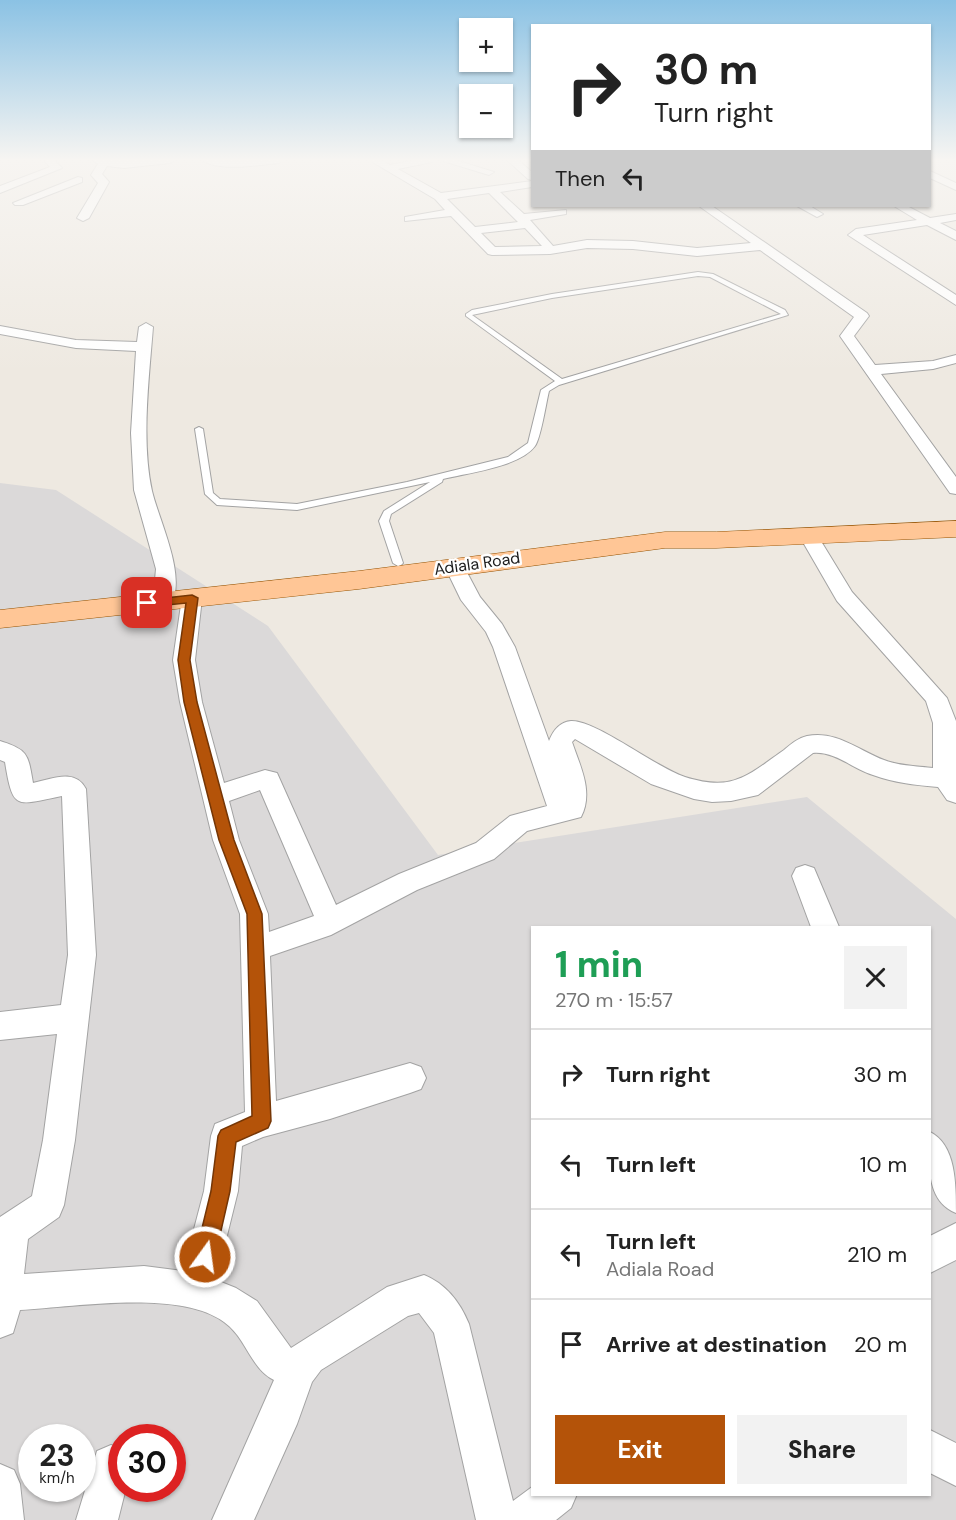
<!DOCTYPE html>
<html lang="en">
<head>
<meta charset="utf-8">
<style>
	:root { --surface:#fff; --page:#f2f2f2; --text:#222; --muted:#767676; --line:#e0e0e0; --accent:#b45309 }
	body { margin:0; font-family:"DM Sans",sans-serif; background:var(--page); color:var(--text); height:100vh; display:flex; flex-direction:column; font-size:22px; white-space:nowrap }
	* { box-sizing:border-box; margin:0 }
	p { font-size:20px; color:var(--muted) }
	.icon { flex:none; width:33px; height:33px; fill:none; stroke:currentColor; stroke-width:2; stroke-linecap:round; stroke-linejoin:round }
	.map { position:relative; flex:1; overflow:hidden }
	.details { position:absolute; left:531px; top:926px; width:400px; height:570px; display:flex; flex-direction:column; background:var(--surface); border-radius:0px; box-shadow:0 2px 4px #0004 }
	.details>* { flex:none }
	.top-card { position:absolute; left:531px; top:24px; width:400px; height:183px; border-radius:0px; box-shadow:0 2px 4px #0004; background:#fff; color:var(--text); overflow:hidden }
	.fabs { position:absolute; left:459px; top:18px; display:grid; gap:12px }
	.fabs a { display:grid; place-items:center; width:54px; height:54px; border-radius:0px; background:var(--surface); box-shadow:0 2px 4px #0004; font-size:30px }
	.speed { position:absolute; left:18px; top:1424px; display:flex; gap:12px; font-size:30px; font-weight:700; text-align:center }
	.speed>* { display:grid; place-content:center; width:78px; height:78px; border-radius:50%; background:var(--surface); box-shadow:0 2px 4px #0004; line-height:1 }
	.speed small { font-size:15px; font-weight:400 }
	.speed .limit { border:9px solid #d22; background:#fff; color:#111 }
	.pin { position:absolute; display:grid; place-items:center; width:51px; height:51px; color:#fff; margin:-26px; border-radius:12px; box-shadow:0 3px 9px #0006 }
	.me { position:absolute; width:66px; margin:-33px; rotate:14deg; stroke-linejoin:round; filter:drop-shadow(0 0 4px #0008) }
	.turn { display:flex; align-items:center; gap:21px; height:126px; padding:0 24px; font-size:27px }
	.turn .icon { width:78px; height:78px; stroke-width:2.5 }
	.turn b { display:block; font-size:42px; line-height:51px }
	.then { display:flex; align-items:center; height:57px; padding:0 24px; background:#0003; gap:12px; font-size:22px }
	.round { display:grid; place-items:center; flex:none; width:63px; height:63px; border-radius:0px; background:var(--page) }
	.head { display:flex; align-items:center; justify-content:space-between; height:102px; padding:0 24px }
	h1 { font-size:36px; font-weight:800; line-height:45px; color:#1e9e55 }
	.cta { display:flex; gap:12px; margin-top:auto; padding:12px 24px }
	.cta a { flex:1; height:69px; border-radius:0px; background:var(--accent); color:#fff; font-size:24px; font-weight:800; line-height:69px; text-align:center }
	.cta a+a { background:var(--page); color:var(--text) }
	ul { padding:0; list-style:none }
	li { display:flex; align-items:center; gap:18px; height:90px; padding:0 24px; border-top:2px solid var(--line) }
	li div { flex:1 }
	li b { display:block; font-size:22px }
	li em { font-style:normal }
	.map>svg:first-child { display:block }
	.residential { fill:#dbd9d9; fill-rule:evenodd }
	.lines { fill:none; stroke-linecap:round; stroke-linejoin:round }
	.lane-casing { stroke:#a3a3a3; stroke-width:2 }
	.street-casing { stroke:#a3a3a3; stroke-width:2 }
	.primary-casing { stroke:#955200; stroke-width:1 }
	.lane { fill:#fff; fill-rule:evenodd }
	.street { fill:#fff; fill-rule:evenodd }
	.primary { fill:#ffc696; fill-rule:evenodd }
	.route { fill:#b45309; stroke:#753606; stroke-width:1.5 }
	.labels { text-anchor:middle; stroke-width:5; stroke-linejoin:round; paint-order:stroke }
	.street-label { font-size:16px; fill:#1c1c1c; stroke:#fff }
</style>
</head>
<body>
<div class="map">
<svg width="956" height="1520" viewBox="0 0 956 1520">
	<rect width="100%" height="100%" fill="#eee9e1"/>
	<path class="residential" d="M0 483 56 490 268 626 438 855 807 797 956 919V1520H0ZM532 927H930V1494H532ZM32 1437H82V1488H32ZM122 1437H172V1488H122Z"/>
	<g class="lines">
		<defs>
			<path id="lane" d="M698 272 713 274 785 310 788 315 559 385 549 391C546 403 541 438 535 446 520 467 467 473 443 479L442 482 391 514 389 521 403 563 401 565 398 566 393 563 379 521 384 511 430 482 297 510 217 505 205 494 195 429 199 427 203 429 213 493 220 499 297 504 407 482 508 457 528 443 541 390 555 381 466 316V314L472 310 552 294ZM698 276 710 277 781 314 562 379 472 315 552 298Z"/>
			<path id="street" d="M44 160H54L62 168 0 193V186L50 167Z
				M93 160H175L170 163 124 168 107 166 102 174 109 182 89 218 83 221 77 218 98 183 91 175 98 164Z
				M202 160H284L279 163C259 165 218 172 202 160Z
				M369 160H381L390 165 415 160H433L432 162 398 169 441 193 532 181V187L500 192 524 214 566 210V214L530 220 553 246 587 240 633 241 697 248 751 243 699 206H712L867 313 869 316 854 336 875 365 933 361 956 355V363L933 369 881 374 956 477V494L950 493 840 336 854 317 760 250 697 256 633 249 587 248 550 254 492 255 488 254 451 216 405 221V217L445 210 435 199ZM489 193 518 222 475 227 447 199ZM525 228 542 246 495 247 481 233Z
				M440 160H455L494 172 489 175Z
				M507 160H518L532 172V180L528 179Z
				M930 171 956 183V190L930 178Z
				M78 177 82 178V182L23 205H15L13 203Z
				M797 206H810L823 214 817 217Z
				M894 206H907L930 218 956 214V220L940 223 956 231V240L927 225 863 235 956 295V305L848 235 856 229 917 220Z
				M146 323 153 327C149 378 141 441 152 491 159 521 188 578 170 606L163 607 156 606 153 601 156 569 134 490 131 433 136 351 76 348 0 334V326L76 340 137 342 139 327Z
				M809 531 816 533 852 592 947 698 956 721V803L947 800 938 787C916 785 895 783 873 775 853 769 835 751 813 753L758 795 731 801 712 802 694 799 651 784 575 739 572 742C580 766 594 792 581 817L527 831 494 859 417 890 331 935 270 956 276 1101 410 1063 421 1067 426 1078 421 1089 410 1093 330 1119 263 1137 242 1146 238 1191 216 1280 236 1288 257 1301 291 1348 387 1287 424 1275C446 1284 460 1302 469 1324L513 1501 532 1487V1494H577L571 1508 556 1520H476L434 1333 419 1313 408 1316 321 1370 312 1382 297 1424 254 1520H212L274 1380C250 1368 246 1337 224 1322 180 1289 73 1307 20 1310L13 1333 0 1338V1217L32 1196 43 1140 57 1034 0 1040V1012L61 1005 68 955 62 796C16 805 13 812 5 762L0 760V741C29 750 28 755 33 783 52 779 75 768 86 789L96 955 75 1140 64 1205 59 1217 28 1239 24 1274 144 1266 183 1271 204 1191 211 1136 215 1124 245 1112 240 914 213 840 180 702 173 660 182 598 185 593 192 592 199 593 202 598 195 660 202 702 224 783 265 770 277 773 336 905 399 874 476 843 510 816 547 806 493 647 486 632 461 600 445 567 448 563H462L480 597 502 624 515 647 549 741C553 731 559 722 571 721 596 720 655 767 685 777 733 792 747 776 784 750 791 744 798 738 807 736 836 730 858 750 884 760 899 766 917 766 933 768V723L926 701 837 601 800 537 802 533ZM260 790 314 916 269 932 268 914 239 840 229 801Z
				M805 865 814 868 839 927H811L792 876 796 868Z
				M930 1132C956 1145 956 1184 956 1213 924 1200 930 1161 930 1132Z
				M956 1223V1260L930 1273V1236Z
				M930 1430 956 1443V1486L930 1473Z
				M111 1445 122 1449V1488H126L118 1520H76L97 1451Z
				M0 1464 14 1470 20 1484 24 1520H0Z"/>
			<path id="primary" d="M956 521V537L716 548H665L359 589 0 628V610L359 571 665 532H716Z"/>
		</defs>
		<use href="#lane" class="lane-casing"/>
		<use href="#street" class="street-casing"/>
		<use href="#primary" class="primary-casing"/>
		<use href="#lane" class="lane"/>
		<use href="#street" class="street"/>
		<use href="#primary" class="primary"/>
	</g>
	<linearGradient id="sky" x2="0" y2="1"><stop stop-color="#8bc2e4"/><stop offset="0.43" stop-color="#f7f5f2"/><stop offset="1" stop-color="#f7f5f2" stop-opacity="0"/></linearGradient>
	<rect width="956" height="372" fill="url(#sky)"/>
	<path class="route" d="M192 595 198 598 190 660 197 702 234 840 262 914 271 1121 268 1128 236 1142 230 1191 215 1257 212 1265 205 1268 197 1265 195 1257 211 1191 218 1136 221 1130 252 1116 247 914 219 840 184 702 178 660 186 603 147 607 141 603 147 600Z"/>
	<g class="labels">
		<g class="street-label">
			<text transform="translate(477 563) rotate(-8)" y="6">Adiala Road</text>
		</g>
	</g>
</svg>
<div class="fabs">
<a>+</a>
<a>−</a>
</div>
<div class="speed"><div>23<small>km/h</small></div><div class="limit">30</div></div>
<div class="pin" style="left:147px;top:603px;background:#d93025"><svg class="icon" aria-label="arrive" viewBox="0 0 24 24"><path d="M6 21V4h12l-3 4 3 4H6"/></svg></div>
<svg class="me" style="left:205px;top:1257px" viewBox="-20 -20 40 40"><circle r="17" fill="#b45309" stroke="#fff" stroke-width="3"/><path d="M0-11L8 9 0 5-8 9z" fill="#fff"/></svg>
<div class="top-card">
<div class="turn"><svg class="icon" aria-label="right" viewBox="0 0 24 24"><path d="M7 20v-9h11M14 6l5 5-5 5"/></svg><div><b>30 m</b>Turn right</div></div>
<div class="then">Then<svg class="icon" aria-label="left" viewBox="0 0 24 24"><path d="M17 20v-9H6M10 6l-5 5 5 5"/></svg></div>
</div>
<section class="details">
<div class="head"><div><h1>1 min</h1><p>270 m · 15:57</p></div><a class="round"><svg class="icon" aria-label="close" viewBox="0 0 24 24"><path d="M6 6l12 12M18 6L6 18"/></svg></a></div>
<ul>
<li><svg class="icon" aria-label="right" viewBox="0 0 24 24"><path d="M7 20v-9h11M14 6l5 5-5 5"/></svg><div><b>Turn right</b></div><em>30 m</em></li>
<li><svg class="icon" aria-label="left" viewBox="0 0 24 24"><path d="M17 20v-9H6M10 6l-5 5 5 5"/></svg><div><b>Turn left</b></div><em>10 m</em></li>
<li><svg class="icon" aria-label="left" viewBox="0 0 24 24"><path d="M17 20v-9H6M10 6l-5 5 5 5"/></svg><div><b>Turn left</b><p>Adiala Road</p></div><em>210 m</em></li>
<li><svg class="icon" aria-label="arrive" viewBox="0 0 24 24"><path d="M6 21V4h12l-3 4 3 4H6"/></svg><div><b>Arrive at destination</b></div><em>20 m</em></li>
</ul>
<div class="cta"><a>Exit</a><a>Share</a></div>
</section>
</div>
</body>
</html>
